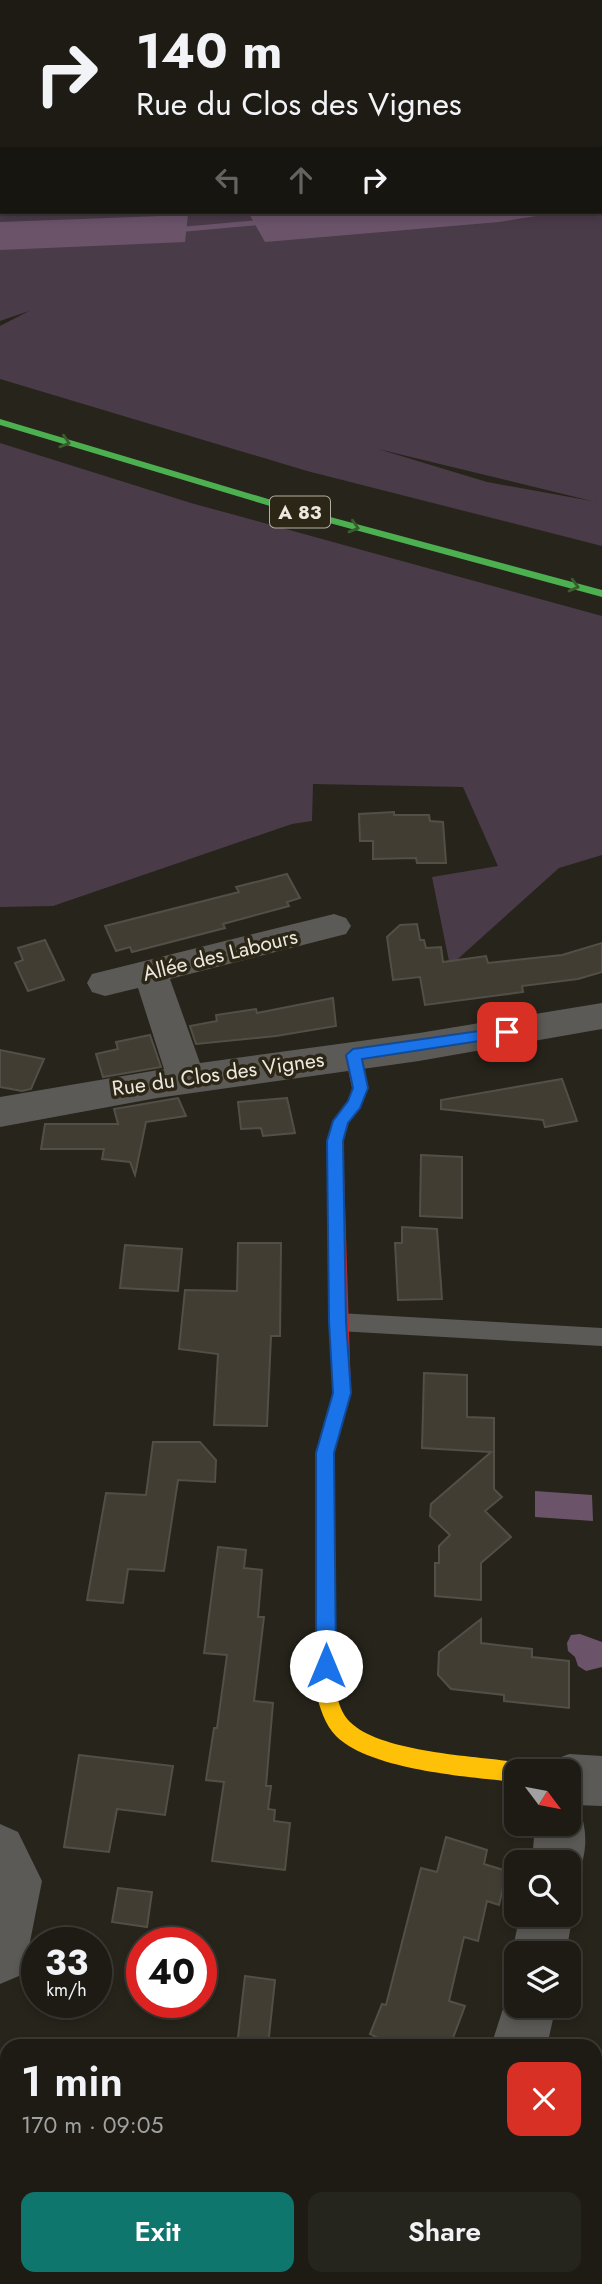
<!DOCTYPE html>
<html lang="en">
<head>
<meta charset="utf-8">
<style>
	:root { --surface:#1d1b14; --page:#25241d; --text:#f1f3f6; --muted:#a0a1a0; --line:#3b3934; --accent:#0f766e }
	body { margin:0; font-family:Jost,sans-serif; background:var(--page); color:var(--text); height:100vh; display:flex; flex-direction:column; font-size:26px; white-space:nowrap }
	* { box-sizing:border-box; margin:0 }
	p { font-size:23px; color:var(--muted) }
	.icon { flex:none; width:38px; height:38px; fill:none; stroke:currentColor; stroke-width:2; stroke-linecap:round; stroke-linejoin:round }
	.map { position:relative; flex:1; overflow:hidden }
	.drawer { position:absolute; left:0px; top:2039px; width:602px; height:247px; display:flex; flex-direction:column; background:var(--surface); border-radius:21px 21px 0 0; box-shadow:0 4px 10px #0003,0 0 0 2px var(--line) }
	.drawer>* { flex:none }
	.banner { position:absolute; left:0px; top:0px; width:602px; height:214px; box-shadow:0 4px 10px #0003,0 0 0 2px var(--line); background:#1d1b14; color:var(--text); overflow:hidden }
	.needle { width:46px; rotate:122deg }
	.controls { position:absolute; left:504px; top:1759px; display:grid; gap:14px }
	.controls a { display:grid; place-items:center; width:77px; height:77px; border-radius:14px; background:var(--surface); box-shadow:0 4px 10px #0003,0 0 0 2px var(--line); font-size:35px }
	.speed { position:absolute; left:21px; top:1927px; display:flex; gap:14px; font-size:35px; font-weight:700; text-align:center }
	.speed>* { display:grid; place-content:center; width:91px; height:91px; border-radius:50%; background:var(--surface); box-shadow:0 4px 10px #0003,0 0 0 2px var(--line); line-height:1 }
	.speed small { font-size:18px; font-weight:400 }
	.speed .limit { border:10px solid #d22; background:#fff; color:#111 }
	.pin { position:absolute; display:grid; place-items:center; width:60px; height:60px; color:#fff; margin:-30px; border-radius:14px; box-shadow:0 4px 10px #0006 }
	.me { position:absolute; width:77px; margin:-38px; rotate:0deg; stroke-linejoin:round; filter:drop-shadow(0 0 5px #0008) }
	.turn { display:flex; align-items:center; gap:24px; height:147px; padding:0 21px; font-size:32px }
	.turn .icon { width:91px; height:91px; stroke-width:2.5 }
	.turn b { display:block; font-size:49px; line-height:60px }
	.lanes { display:flex; align-items:center; height:66px; padding:0 21px; background:#0003; justify-content:center; gap:35px; direction:ltr }
	.lanes .off { opacity:.35 }
	.round { display:grid; place-items:center; flex:none; width:74px; height:74px; border-radius:14px; background:var(--page) }
	.summary { display:flex; align-items:center; justify-content:space-between; height:119px; padding:0 21px }
	h1 { font-size:42px; font-weight:600; line-height:52px }
	.button { display:flex; gap:14px; margin-top:auto; padding:14px 21px }
	.button a { flex:1; height:80px; border-radius:14px; background:var(--accent); color:#fff; font-size:28px; font-weight:600; line-height:80px; text-align:center }
	.button a+a { background:var(--page); color:var(--text) }
	.map>svg:first-child { display:block }
	.green { fill:#4a3b49; fill-rule:evenodd }
	.water { fill:#6b546a }
	.lines { fill:none; stroke-linecap:round; stroke-linejoin:round }
	.stream { stroke:#6b546a; stroke-width:5 }
	.building { fill:#413d33; stroke:#514f47; stroke-width:2 }
	.lane { fill:#5c5a56; fill-rule:evenodd }
	.street { fill:#5c5a56; fill-rule:evenodd }
	.fast { fill:#4caf50; fill-rule:evenodd }
	.slow { fill:#ffc107; fill-rule:evenodd }
	.jam { fill:#c62828; fill-rule:evenodd }
	.oneway { stroke:#395d2d }
	.route { fill:#1a73e8; stroke:#114b97; stroke-width:2 }
	.labels { text-anchor:middle; stroke-width:7; stroke-linejoin:round; paint-order:stroke }
	.shield { fill:#2c2616; stroke:#b2aea2; stroke-width:2 }
	.shield-label { font-size:19px; font-weight:bold; fill:#ece8de }
	.street-label { font-size:21px; fill:#ece8de; stroke:#2c2616 }
</style>
</head>
<body>
<div class="map">
<svg width="602" height="2284" viewBox="0 0 602 2284">
	<rect width="100%" height="100%" fill="#27241b"/>
	<path class="green" d="M0 0H602V546L307 471 0 379V326L29 311 0 321ZM2 2H600V212H2ZM378 449 596 502H597L487 482Z
		M0 443 191 503 602 616V855L559 868 450 966 432 877 498 866 463 787 313 784 312 821 292 824 53 906 0 907Z"/>
	<path class="water" d="M248 212H562L499 222 265 242Z
		M188 215 185 242 0 250V222Z
		M535 1491 592 1495 593 1521 535 1517Z
		M580 1634 602 1642V1667L586 1671 578 1666 575 1657 568 1651 567 1643 571 1635Z"/>
	<g class="lines">
		<path class="stream" d="M175 230 265 222"/>
	</g>
	<path class="building" d="M394 812V815H429L430 821 443 822 446 863H417L416 858 373 859V841H360L359 814Z
		M287 874 300 898 287 902 289 906 223 924 225 928 132 952 130 947 116 951 105 926 239 892 236 887Z
		M417 924 420 940H424L426 948 441 947 443 962 486 956 488 963 562 955 602 943V972L578 979 522 986 523 992 425 1005 420 977 393 980 387 937 400 925Z
		M45 940 64 980 28 991 15 963 23 960 18 948Z
		M333 998 336 1026 276 1036 196 1044 190 1026 217 1021 216 1015 256 1009 257 1013Z
		M150 1035 161 1067 103 1077 96 1054 118 1049 116 1042Z
		M0 1050 44 1059 31 1089 22 1091 0 1087Z
		M562 1079 577 1121 545 1127 543 1120 441 1109V1100Z
		M178 1098 186 1116 146 1122 135 1175 130 1162 102 1159 104 1149H41L45 1124H118L114 1109Z
		M287 1098 295 1133 263 1136 261 1128 241 1129 238 1102Z
		M421 1155 462 1157V1218L420 1216Z
		M402 1227 437 1229 442 1299 398 1300 395 1243H402Z
		M238 1243H281L280 1336H271L267 1426 214 1425 218 1354 179 1349 185 1290 237 1291Z
		M125 1245 182 1249 178 1291 120 1288Z
		M424 1373 467 1375V1417L494 1418V1489L502 1497 485 1511 511 1537 481 1563V1600L435 1596V1563H439V1546L450 1535 430 1516 431 1504 491 1452 422 1448Z
		M153 1442H200L216 1460 215 1482 178 1480 164 1571 128 1569 123 1603 87 1600 106 1493 146 1495Z
		M218 1547 246 1550 244 1568 262 1570 258 1617H264L254 1701 273 1703 266 1786H271L268 1809 275 1810 274 1821 290 1823 285 1870 212 1861 224 1782 206 1780 214 1728H217L227 1655 204 1653Z
		M481 1619V1643L532 1649V1657L569 1661V1708L504 1701V1695L451 1689 438 1675 439 1652Z
		M79 1755 173 1766 165 1815 117 1809 109 1852 64 1847Z
		M446 1837 487 1850 484 1864 507 1871 499 1905 487 1901 478 1941 464 1937 449 2001 465 2006 450 2046H394L370 2034 382 2004 386 2005 421 1868 437 1872Z
		M118 1888 152 1892 147 1927 112 1922Z
		M245 1976 275 1980 268 2046H237Z"/>
	<g class="lines">
		<path class="lane" d="M338 1313 602 1328V1346L338 1331 331 1328 328 1322 331 1316Z"/>
		<path class="street" d="M334 914 346 918 351 926 346 934 170 979 200 1063 419 1033 602 1003V1029L419 1061 157 1098 0 1127V1097L164 1069 138 988 105 996 92 992 87 983 92 974Z
			M569 1754 602 1756V1806L575 1805 578 1806C589 1831 587 1855 576 1880L569 1884V1862H532L535 1824H569V1771H547L551 1761Z
			M0 1824 18 1832 42 1881 27 1957 19 1976 0 1984Z
			M569 1903 573 1914 566 1953H516V1963L512 1953 520 1914H569Z
			M516 1984V2006H556L547 2046H491L510 1987Z
			M0 2127 7 2128V2186L0 2185Z
			M409 2278H469L467 2284H407Z"/>
		<path class="fast" d="M0 419 308 511 602 590V597L300 515 0 425Z"/>
		<path class="slow" d="M331 1424 337 1426 340 1432 334 1453 336 1693C339 1704 342 1714 350 1722 380 1752 474 1756 516 1762L523 1765 526 1771H516V1782C469 1777 370 1770 336 1736 325 1725 320 1708 316 1693V1453L325 1426Z"/>
		<path class="jam" d="M353 1049 361 1055 368 1088 360 1108 348 1123 343 1141 351 1393 340 1432 337 1438 331 1440 325 1438 322 1432 333 1393 327 1141 333 1121 348 1102 352 1088 345 1055Z"/>
	</g>
	<defs><path id="oneway-chevron" d="M-2-3.5L2.5 0L-2 3.5" fill="none" stroke-width="1.6" stroke-linecap="round" stroke-linejoin="round" transform="scale(1.75)"/></defs>
	<g class="oneway">
		<use href="#oneway-chevron" transform="translate(65 442) rotate(17)"/>
		<use href="#oneway-chevron" transform="translate(354 527) rotate(16)"/>
		<use href="#oneway-chevron" transform="translate(574 586) rotate(15)"/>
	</g>
	<path class="route" d="M507 1027 512 1028 514 1032 512 1036 362 1059 368 1088 360 1108 348 1123 343 1141 346 1322 351 1393 334 1453 336 1666 333 1673 326 1676 319 1673 316 1666V1453L333 1393 329 1322 327 1141 333 1121 348 1101 353 1088 346 1055 353 1049Z"/>
	<g class="labels">
		<rect class="shield" x="270" y="496.5" width="60" height="31" rx="5"/>
		<g class="shield-label">
			<text x="300" y="519">A 83</text>
		</g>
		<g class="street-label">
			<text transform="translate(220 955) rotate(-14)" y="7">Allée des Labours</text>
			<text transform="translate(218 1074) rotate(-8)" y="7">Rue du Clos des Vignes</text>
		</g>
	</g>
</svg>
<div class="controls">
<a><svg class="needle" viewBox="-14 -14 28 28"><path d="M0-13l5 13h-10z" fill="#e53935"/><path d="M0 13l5-13h-10z" fill="#a0a1a0"/></svg></a>
<a><svg class="icon" aria-label="search" viewBox="0 0 24 24"><circle cx="10" cy="10" r="6"/><path d="M15 15l6 6"/></svg></a>
<a><svg class="icon" aria-label="layers" viewBox="0 0 24 24"><path d="M12 4l9 5-9 5-9-5zM3 14l9 5 9-5"/></svg></a>
</div>
<div class="speed"><div>33<small>km/h</small></div><div class="limit">40</div></div>
<div class="pin" style="left:507px;top:1032px;background:#d93025"><svg class="icon" aria-label="arrive" viewBox="0 0 24 24"><path d="M6 21V4h12l-3 4 3 4H6"/></svg></div>
<svg class="me" style="left:326px;top:1666px" viewBox="-20 -20 40 40"><circle r="19" fill="#fff"/><path d="M0-13L10 11 0 6-10 11z" fill="#1a73e8"/></svg>
<div class="banner">
<div class="turn"><svg class="icon" aria-label="right" viewBox="0 0 24 24"><path d="M7 20v-9h11M14 6l5 5-5 5"/></svg><div><b>140 m</b>Rue du Clos des Vignes</div></div>
<div class="lanes"><svg class="icon off" aria-label="left" viewBox="0 0 24 24"><path d="M17 20v-9H6M10 6l-5 5 5 5"/></svg><svg class="icon off" aria-label="ahead" viewBox="0 0 24 24"><path d="M12 20V5M6 11l6-6 6 6"/></svg><svg class="icon" aria-label="right" viewBox="0 0 24 24"><path d="M7 20v-9h11M14 6l5 5-5 5"/></svg></div>
</div>
<section class="drawer">
<div class="summary"><div><h1>1 min</h1><p>170 m · 09:05</p></div><a class="round" style="background:#d93025;color:#fff"><svg class="icon" aria-label="close" viewBox="0 0 24 24"><path d="M6 6l12 12M18 6L6 18"/></svg></a></div>
<div class="button"><a>Exit</a><a>Share</a></div>
</section>
</div>
</body>
</html>
